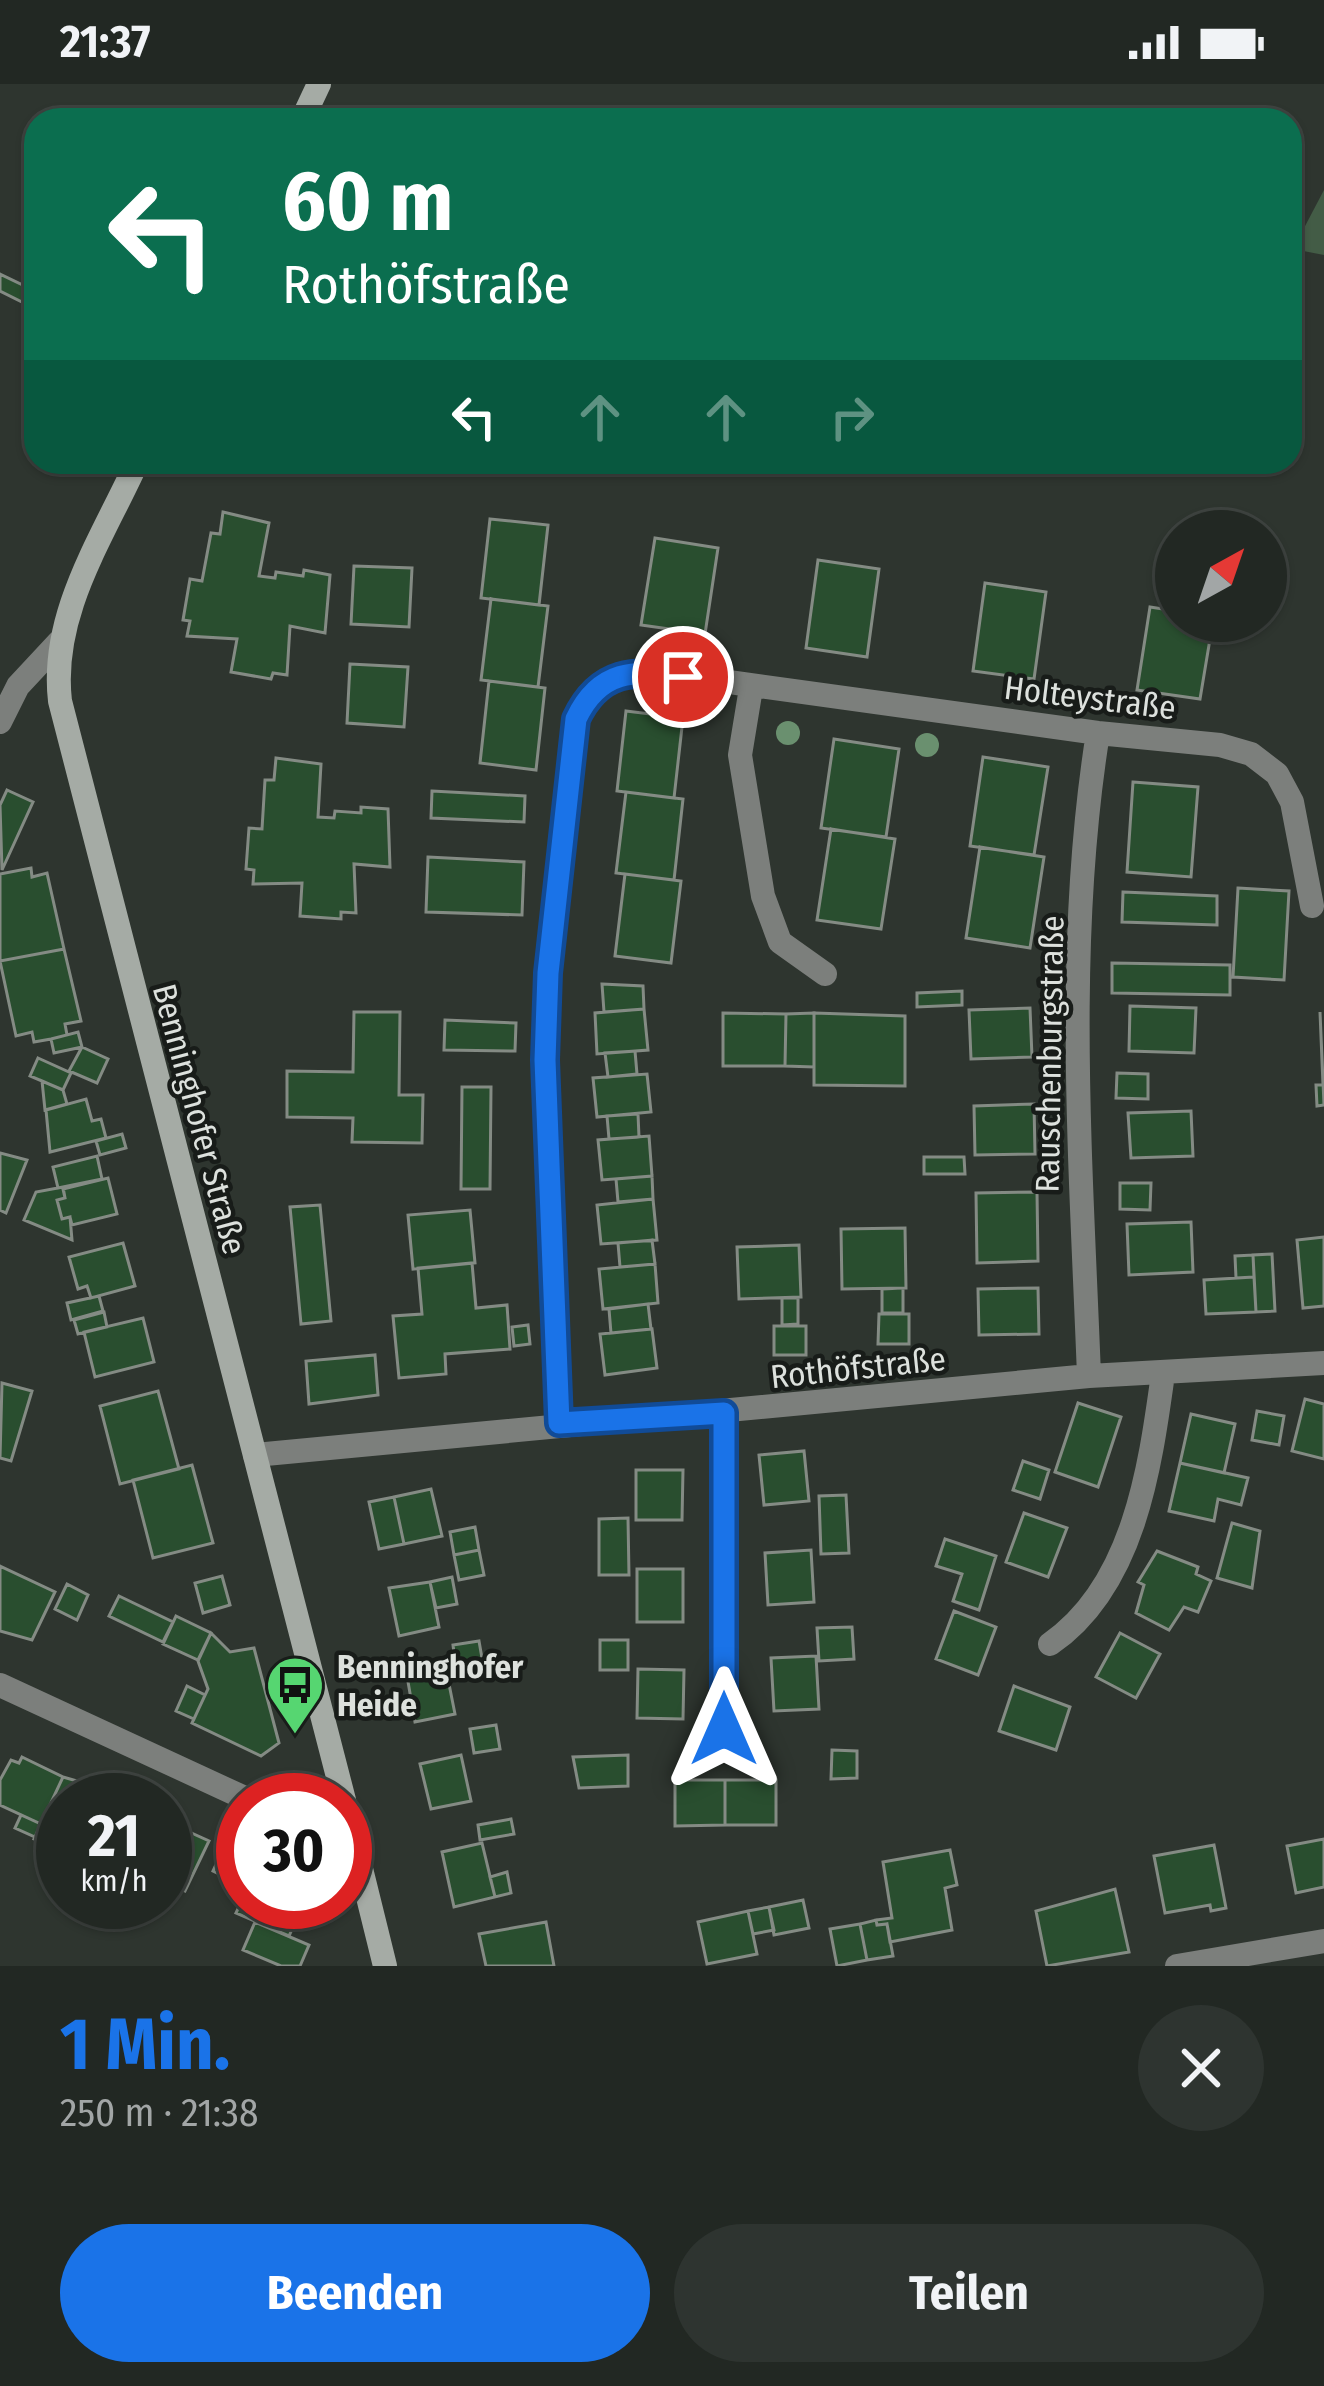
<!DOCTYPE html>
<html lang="de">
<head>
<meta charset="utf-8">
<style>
	:root { --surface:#222823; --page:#2e3430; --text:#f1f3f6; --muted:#a2a6a6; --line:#3f4441; --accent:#1a73e8 }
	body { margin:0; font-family:"Fira Sans Condensed",sans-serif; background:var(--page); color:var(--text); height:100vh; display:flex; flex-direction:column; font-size:45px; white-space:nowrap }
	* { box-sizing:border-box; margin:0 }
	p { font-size:39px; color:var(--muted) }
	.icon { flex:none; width:66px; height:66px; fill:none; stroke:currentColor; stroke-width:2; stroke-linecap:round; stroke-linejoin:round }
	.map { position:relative; height:1882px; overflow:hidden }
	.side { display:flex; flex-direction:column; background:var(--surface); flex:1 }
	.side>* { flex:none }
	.guide { position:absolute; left:24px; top:24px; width:1278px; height:366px; border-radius:36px; box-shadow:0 3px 9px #0004,0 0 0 3px var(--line); background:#0b6e4f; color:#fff; overflow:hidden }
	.needle { width:78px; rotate:40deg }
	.fabs { position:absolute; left:1155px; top:426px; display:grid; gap:24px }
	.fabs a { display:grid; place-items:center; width:132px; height:132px; border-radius:50%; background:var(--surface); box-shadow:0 3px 9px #0004,0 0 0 3px var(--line); font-size:60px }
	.speed { position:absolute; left:36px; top:1689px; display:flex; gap:24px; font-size:60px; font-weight:700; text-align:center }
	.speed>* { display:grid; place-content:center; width:156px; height:156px; border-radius:50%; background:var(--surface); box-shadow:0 3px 9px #0004,0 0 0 3px var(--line); line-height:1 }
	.speed small { font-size:30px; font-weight:400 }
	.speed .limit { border:18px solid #d22; background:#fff; color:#111 }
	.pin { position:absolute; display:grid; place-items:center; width:102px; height:102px; color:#fff; margin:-51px; border:6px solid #fff; border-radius:50%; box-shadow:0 3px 12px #0007 }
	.me { position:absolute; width:132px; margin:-66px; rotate:0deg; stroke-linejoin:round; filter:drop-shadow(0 0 9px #0008) }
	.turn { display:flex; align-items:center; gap:42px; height:252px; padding:0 60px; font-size:54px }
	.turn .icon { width:156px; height:156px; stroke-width:2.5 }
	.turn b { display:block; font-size:84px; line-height:102px }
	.lanes { display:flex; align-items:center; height:114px; padding:0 60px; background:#0003; justify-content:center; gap:60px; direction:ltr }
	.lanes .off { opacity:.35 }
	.round { display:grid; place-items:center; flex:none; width:126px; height:126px; border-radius:63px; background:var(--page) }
	.headline { display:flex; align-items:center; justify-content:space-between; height:204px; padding:0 60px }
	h1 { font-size:72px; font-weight:700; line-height:90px; color:var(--accent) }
	.action { display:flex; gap:24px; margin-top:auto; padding:24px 60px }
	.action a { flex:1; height:138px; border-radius:72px; background:var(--accent); color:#fff; font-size:48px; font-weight:700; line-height:138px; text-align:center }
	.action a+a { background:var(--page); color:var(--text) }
	.status { display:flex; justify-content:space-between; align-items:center; height:84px; padding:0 60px; background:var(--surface); direction:ltr }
	.status svg { height:33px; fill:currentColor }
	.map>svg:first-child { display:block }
	.green { fill:#435c46 }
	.building { fill:#294e2f; stroke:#848b84; stroke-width:3 }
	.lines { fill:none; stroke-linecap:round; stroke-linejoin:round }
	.minor { stroke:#7c7f7c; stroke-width:24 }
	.secondary { stroke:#a5aba5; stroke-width:24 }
	.tree { fill:#6a906f }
	.route-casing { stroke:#114b97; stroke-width:30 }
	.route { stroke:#1a73e8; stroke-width:21 }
	.labels { text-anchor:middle; stroke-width:9; stroke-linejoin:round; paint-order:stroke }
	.street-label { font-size:33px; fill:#dde1dd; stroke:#181c19 }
	.poi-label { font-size:33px; font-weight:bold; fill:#dde1dd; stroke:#181c19; text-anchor:start }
</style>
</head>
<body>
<div class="status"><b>21:37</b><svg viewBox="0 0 49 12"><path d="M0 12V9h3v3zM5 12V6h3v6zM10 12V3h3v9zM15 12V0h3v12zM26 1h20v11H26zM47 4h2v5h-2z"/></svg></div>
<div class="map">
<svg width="1324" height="1882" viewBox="0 0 1324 1882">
	<rect width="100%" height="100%" fill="#2e352f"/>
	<path class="green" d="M1324 106V171L1293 165Z"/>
	<path class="building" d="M0 190 35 207 28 221 0 207Z
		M223 428 269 439 259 492 275 494 276 488 303 492 304 486 330 491 325 549 290 542 287 591 273 589 271 595 231 588 237 555 187 552 190 537 183 536 190 495 202 497 211 449 220 450Z
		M490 435 548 441 539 521 481 514Z
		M655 454 718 464 705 550 641 541Z
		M818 476 879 485 867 573 806 564Z
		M354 482 412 484 409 543 351 540Z
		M985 499 1046 508 1034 595 973 587Z
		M491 515 548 522 538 603 481 596Z
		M1150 523 1176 527V537H1213L1200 615 1137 606Z
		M350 580 408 583 404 643 347 639Z
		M489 597 545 604 536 686 480 679Z
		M626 627 683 634 674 714 617 707Z
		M834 655 899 665 886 753 821 744Z
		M983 673 1048 683 1034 771 970 762Z
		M276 674 321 680 318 733 334 734 335 727 361 729V723L388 725 390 783 354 780 356 829 341 828V835L300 832 302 799 253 800 254 786 246 785 249 744 262 745 265 696H274Z
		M1133 698 1198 703 1191 793 1127 788Z
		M7 706 33 718 2 786 0 721Z
		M432 707 525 712 524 738 431 734Z
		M626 708 683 715 674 796 616 789Z
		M831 745 895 755 881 845 817 836Z
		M980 763 1044 773 1030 864 966 854Z
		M428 773 524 778 522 831 426 828Z
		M31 784 32 793 47 789 64 865 0 877V790Z
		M625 790 681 797 671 879 615 872Z
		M1238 804 1289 807 1284 896 1233 893Z
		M1123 808 1217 812V841L1122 838Z
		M64 865 81 937 65 940 67 951 51 955 34 958 32 948 16 952 0 877Z
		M1112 879 1230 881V911L1112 909Z
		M602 900 643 902 644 925 604 928Z
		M962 907V921L917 923V909Z
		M1130 922 1196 924 1194 969 1129 967Z
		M1030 924 1032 973 971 975 969 926Z
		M644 925 648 966 597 970 595 929Z
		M354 928H400L399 1011H423L422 1059 352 1058 353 1034 287 1033V987L353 988Z
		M1320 928 1324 1021 1317 1022 1316 1001H1323Z
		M723 929 786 930 785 982H723Z
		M814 929V983L785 982 786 930Z
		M814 929 905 932V1002L814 1001Z
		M445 936 516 939 515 967 444 966Z
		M78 948 82 963 54 969 51 955Z
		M82 963 108 975 97 999 69 987Z
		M635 967 637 990 608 993 605 969Z
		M38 974 71 989 63 1006 30 992Z
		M1117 989 1148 990V1015L1116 1014Z
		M647 990 651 1028 597 1033 593 994Z
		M42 997 63 1006 67 1020 45 1026Z
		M462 1003H491L490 1105H461Z
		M86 1015 92 1037 101 1035 106 1054 50 1068 46 1026Z
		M1034 1020 1035 1070 975 1071 974 1022Z
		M1191 1027 1193 1072 1131 1074 1128 1029Z
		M638 1030 639 1053 609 1055 607 1032Z
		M122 1050 126 1064 100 1071 96 1057Z
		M649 1052 652 1092 602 1096 598 1056Z
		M0 1069 27 1076 6 1129 0 1126Z
		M97 1072 102 1095 58 1104 53 1083Z
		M924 1073H964L965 1090H924Z
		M652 1092 653 1115 618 1118 616 1095Z
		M108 1094 117 1130 72 1141 70 1133 62 1135 57 1116 65 1114 63 1105Z
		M1120 1099H1151L1150 1126 1120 1125Z
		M63 1103 65 1114 57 1116 62 1135 70 1133 72 1156 24 1136 36 1108Z
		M1037 1108 1038 1177 977 1179 976 1109Z
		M653 1115 657 1156 601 1160 597 1121Z
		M320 1121 331 1237 301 1240 290 1123Z
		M470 1126 475 1179 413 1185 408 1131Z
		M1191 1138 1193 1188 1129 1191 1127 1140Z
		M905 1144 906 1204 842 1205 841 1145Z
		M1324 1153V1222L1303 1224 1297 1156Z
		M652 1156 655 1180 620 1183 618 1159Z
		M123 1159 135 1202 91 1214 87 1202 78 1205 69 1173Z
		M799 1161 801 1213 739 1215 737 1163Z
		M1272 1170 1275 1227 1256 1228 1253 1171Z
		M1253 1171 1254 1193 1236 1194 1235 1172Z
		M472 1179 476 1224 507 1221 510 1265 445 1270 446 1290 399 1294 393 1232 422 1230 418 1184Z
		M655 1180 658 1219 603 1225 599 1185Z
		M1254 1193 1256 1228 1206 1230 1204 1196Z
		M903 1204V1229H882V1205Z
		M1038 1204 1039 1250 979 1251 978 1205Z
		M99 1212 103 1227 71 1236 67 1219Z
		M782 1214H798V1240L782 1241Z
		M648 1220 651 1245 611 1249 609 1225Z
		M104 1228 107 1243 78 1250 74 1236Z
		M879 1230H909V1260H878Z
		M143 1234 154 1278 95 1293 84 1248Z
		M528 1241 530 1260 514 1262 512 1243Z
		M774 1242H806V1271H774Z
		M652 1245 657 1284 605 1291 600 1250Z
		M375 1271 378 1311 309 1320 306 1277Z
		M2 1299 32 1307 11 1377 0 1374Z
		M158 1307 179 1385 120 1400 100 1322Z
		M1305 1315 1324 1320V1375L1292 1367Z
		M1078 1319 1121 1333 1098 1403 1055 1388Z
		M1257 1327 1284 1332 1279 1361 1252 1356Z
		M1191 1330 1235 1340 1224 1389 1180 1379Z
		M804 1367 809 1417 764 1421 759 1371Z
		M1023 1377 1049 1386 1040 1415 1013 1406Z
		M1180 1379 1248 1394 1241 1421 1218 1415 1214 1437 1169 1427Z
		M192 1381 213 1459 153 1474 133 1396Z
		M636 1386H683L682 1436H636Z
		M431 1405 442 1452 404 1460 394 1413Z
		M846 1411 849 1469 821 1470 819 1412Z
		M394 1413 404 1460 379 1465 369 1418Z
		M1024 1429 1067 1444 1048 1493 1006 1478Z
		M628 1434 629 1491H599V1435Z
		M1232 1439 1260 1447 1252 1504 1217 1494Z
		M475 1443 479 1466 454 1471 450 1448Z
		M945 1455 996 1472 979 1526 953 1517 962 1490 936 1482Z
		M479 1466 484 1491 459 1496 454 1471Z
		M811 1466 814 1518 768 1521 765 1469Z
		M1157 1467 1198 1483 1196 1490 1211 1497 1198 1528 1184 1523 1169 1546 1136 1529 1144 1501 1138 1498Z
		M0 1482 55 1508 32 1556 0 1547Z
		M637 1485H683V1538H637Z
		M222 1492 230 1521 203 1529 195 1499Z
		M452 1493 457 1520 436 1524 430 1498Z
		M430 1498 439 1543 399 1552 389 1504Z
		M67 1500 88 1511 77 1536 55 1525Z
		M119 1512 173 1538 163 1558 109 1532Z
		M954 1527 996 1543 978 1591 936 1575Z
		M176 1532 211 1549 198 1576 163 1560Z
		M852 1543 854 1575 819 1577 817 1544Z
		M211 1549 230 1568 254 1564 279 1659 261 1672 192 1639 208 1605 198 1577Z
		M1120 1549 1160 1570 1136 1614 1096 1593Z
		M600 1556H628V1586H600Z
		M479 1557 483 1580 456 1585 453 1561Z
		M816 1572 819 1625 774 1627 771 1574Z
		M446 1585 455 1630 415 1638 407 1592Z
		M638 1585 684 1586 683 1635 637 1634Z
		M187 1602 205 1611 194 1635 176 1627Z
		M1014 1602 1070 1623 1056 1666 999 1647Z
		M496 1641 500 1665 474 1669 470 1645Z
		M832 1666 857 1667V1694L831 1695Z
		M461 1671 471 1717 431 1725 420 1680Z
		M628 1671V1702L579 1704 573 1673Z
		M22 1673 63 1693 41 1740 0 1721V1696L11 1676 19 1679Z
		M63 1693 98 1703 104 1712 63 1716V1751L41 1740Z
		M675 1696H725V1741L675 1742Z
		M725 1696H776V1741H725Z
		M21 1731 41 1740 35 1753 15 1744Z
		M511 1735 514 1750 480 1756 478 1741Z
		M165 1737 209 1757 185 1807 165 1797Z
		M41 1740 63 1751V1758L52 1753 48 1761 34 1755Z
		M232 1747 243 1753V1769L226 1761Z
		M1324 1755V1803L1296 1809 1287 1762Z
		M482 1759 495 1813 454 1823 442 1768Z
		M226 1761 243 1769V1785L219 1774Z
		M1214 1761 1226 1824 1211 1827 1210 1821 1165 1829 1154 1772Z
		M950 1766 957 1801 945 1804 952 1846 890 1858 887 1840 877 1841 876 1836 892 1834 883 1778Z
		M219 1774 243 1785 238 1799 213 1787Z
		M507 1788 511 1809 495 1813 490 1793Z
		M1115 1805 1129 1868 1047 1882 1036 1827Z
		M243 1814 301 1825 289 1852 236 1829Z
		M803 1816 809 1844 774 1851 769 1823Z
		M769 1823 774 1846 753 1850 748 1827Z
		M748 1827 757 1870 707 1880 698 1838Z
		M876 1836 877 1841 887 1840 893 1872 867 1876 860 1840Z
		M255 1838 309 1861 300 1882H281L243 1866Z
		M546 1838 554 1882H486L479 1850Z
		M860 1840 867 1876 837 1882 830 1845Z"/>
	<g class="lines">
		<path class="minor" d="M751 604 740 671 763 812 780 858 825 890
			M0 638 18 602 59 558
			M1089 1292C1081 1079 1064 861 1098 649
			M724 1329V1645
			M559 1339 545 976 548 889 576 635C592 600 611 589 650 587L1098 649 1220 661 1251 670 1277 690 1292 718 1312 822
			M255 1371 1089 1292 1324 1279
			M1050 1560C1134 1502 1150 1384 1163 1290
			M0 1601 249 1716
			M1177 1882 1324 1857"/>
		<path class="secondary" d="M302 36 319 0
			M137 378C102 455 50 530 60 617L344 1716
			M345 1720 385 1882"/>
	</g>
	<g class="tree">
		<circle cx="788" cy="649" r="12"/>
		<circle cx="927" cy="661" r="12"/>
	</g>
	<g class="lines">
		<defs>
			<path id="route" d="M683 593C634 585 599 586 576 635L548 889 545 976 559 1339 724 1329V1645"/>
		</defs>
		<use href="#route" class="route-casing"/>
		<use href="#route" class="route"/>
	</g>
	<defs>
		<symbol id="bus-pin" viewBox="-11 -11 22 30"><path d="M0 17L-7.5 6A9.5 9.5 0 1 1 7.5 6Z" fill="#56d671" stroke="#181c19"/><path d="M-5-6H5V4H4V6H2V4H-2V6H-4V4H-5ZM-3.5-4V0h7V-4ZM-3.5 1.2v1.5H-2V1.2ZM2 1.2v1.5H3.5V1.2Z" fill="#111"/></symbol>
	</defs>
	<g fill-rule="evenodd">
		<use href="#bus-pin" x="262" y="1568" width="66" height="90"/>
	</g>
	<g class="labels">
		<g class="street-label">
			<text transform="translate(1090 613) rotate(7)" y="12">Holteystraße</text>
			<text transform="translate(1049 970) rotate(-89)" y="12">Rauschenburgstraße</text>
			<text transform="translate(200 1035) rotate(75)" y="12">Benninghofer Straße</text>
			<text transform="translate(858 1283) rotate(-6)" y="12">Rothöfstraße</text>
		</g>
		<g class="poi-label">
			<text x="337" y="1594">Benninghofer<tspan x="337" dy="38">Heide</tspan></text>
		</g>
	</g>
</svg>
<div class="fabs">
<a><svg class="needle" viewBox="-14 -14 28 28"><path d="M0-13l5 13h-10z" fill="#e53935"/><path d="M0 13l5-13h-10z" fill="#a2a6a6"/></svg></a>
</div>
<div class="speed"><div>21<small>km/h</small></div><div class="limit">30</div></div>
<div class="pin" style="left:683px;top:593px;background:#d93025"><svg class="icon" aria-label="arrive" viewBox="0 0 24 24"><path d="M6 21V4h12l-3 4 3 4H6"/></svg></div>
<svg class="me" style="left:724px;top:1645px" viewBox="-20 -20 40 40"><path d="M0-17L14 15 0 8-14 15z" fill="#1a73e8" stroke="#fff" stroke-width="4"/></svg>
<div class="guide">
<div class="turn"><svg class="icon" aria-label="left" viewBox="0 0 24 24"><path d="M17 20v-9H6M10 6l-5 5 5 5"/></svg><div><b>60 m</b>Rothöfstraße</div></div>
<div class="lanes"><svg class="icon" aria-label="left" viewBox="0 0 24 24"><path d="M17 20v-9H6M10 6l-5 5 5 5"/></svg><svg class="icon off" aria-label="ahead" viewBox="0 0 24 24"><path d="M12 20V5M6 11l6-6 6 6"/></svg><svg class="icon off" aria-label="ahead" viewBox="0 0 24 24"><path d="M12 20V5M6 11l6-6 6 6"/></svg><svg class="icon off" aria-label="right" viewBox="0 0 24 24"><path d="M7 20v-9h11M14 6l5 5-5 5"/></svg></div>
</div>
</div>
<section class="side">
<div class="headline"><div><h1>1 Min.</h1><p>250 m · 21:38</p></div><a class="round"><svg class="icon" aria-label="close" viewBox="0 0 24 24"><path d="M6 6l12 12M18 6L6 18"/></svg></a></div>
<div class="action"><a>Beenden</a><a>Teilen</a></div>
</section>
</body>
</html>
